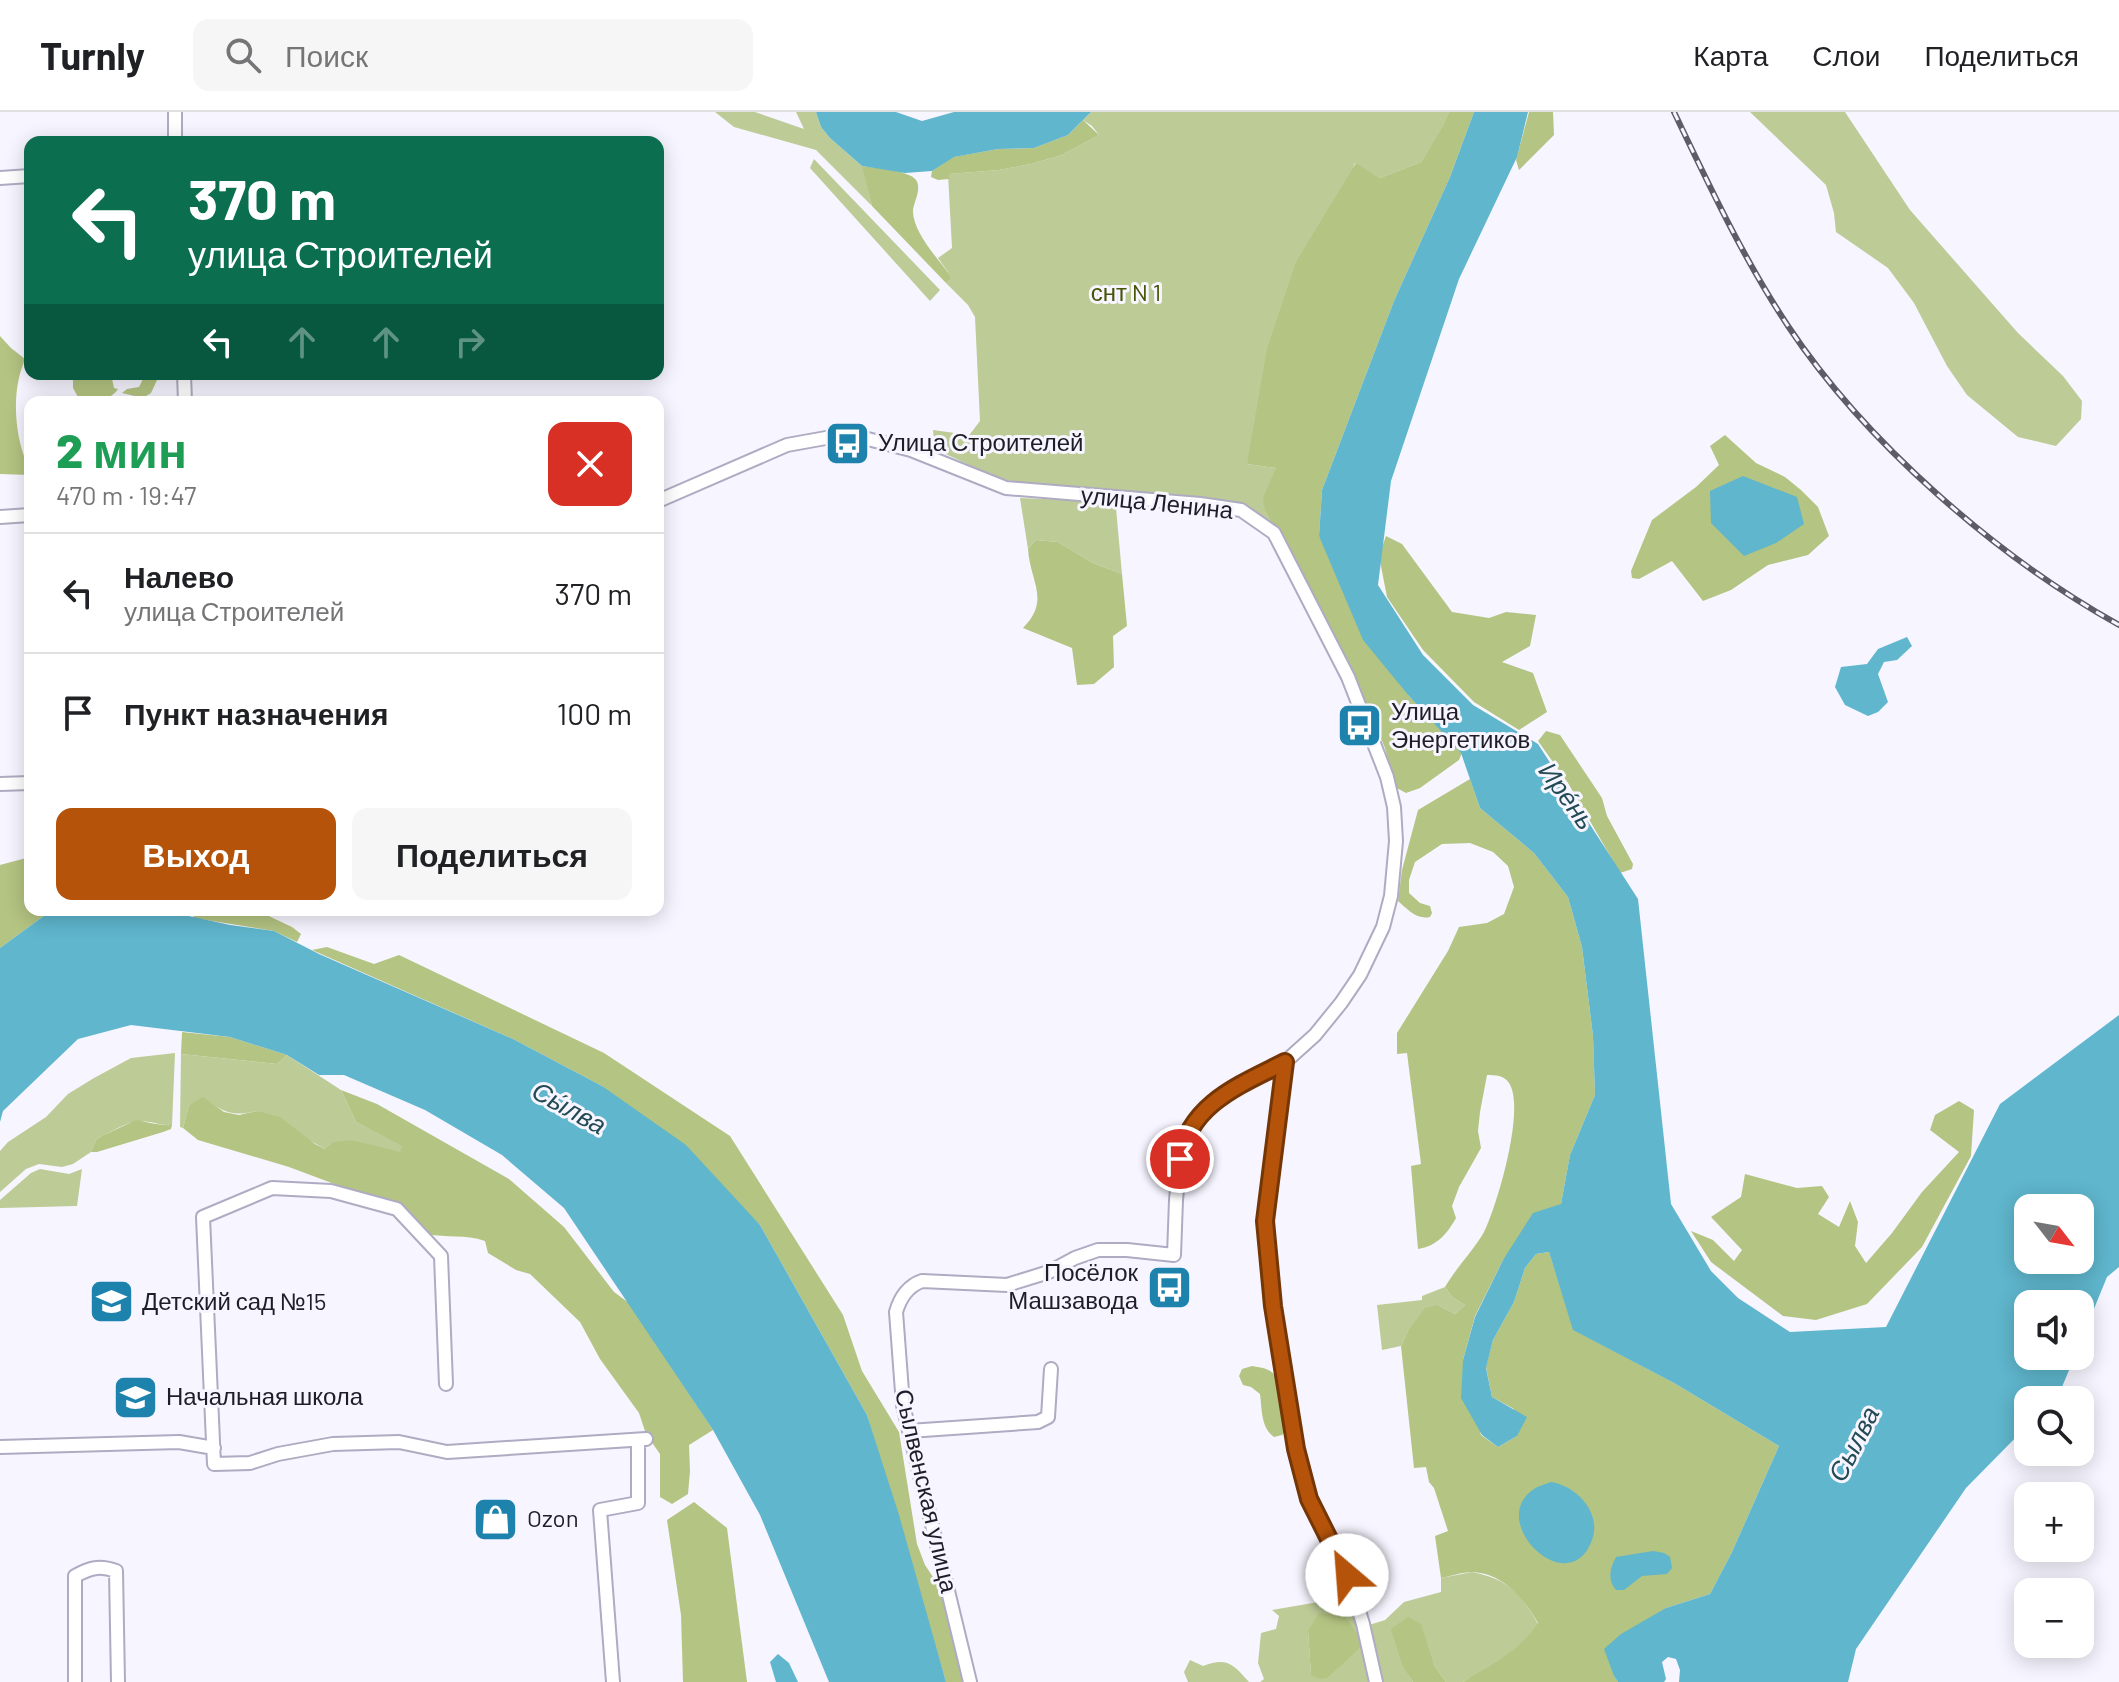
<!DOCTYPE html>
<html lang="ru">
<head>
<meta charset="utf-8">
<style>
	:root { --surface:#fff; --page:#f6f6f6; --text:#202124; --muted:#757577; --line:#e0e0e0; --accent:#b45309 }
	body { margin:0; font-family:Barlow,sans-serif; background:var(--page); color:var(--text); height:100vh; display:flex; flex-direction:column; font-size:30px; white-space:nowrap }
	* { box-sizing:border-box; margin:0 }
	p { font-size:26px; color:var(--muted) }
	.icon { flex:none; width:44px; height:44px; fill:none; stroke:currentColor; stroke-width:2; stroke-linecap:round; stroke-linejoin:round }
	.map { position:relative; flex:1; overflow:hidden }
	.side { position:absolute; left:24px; top:284px; width:640px; height:520px; display:flex; flex-direction:column; background:var(--surface); border-radius:16px; box-shadow:0 4px 20px #0003 }
	.side>* { flex:none }
	.hud { position:absolute; left:24px; top:24px; width:640px; height:244px; border-radius:16px; box-shadow:0 4px 20px #0003; background:#0b6e4f; color:#fff; overflow:hidden }
	.needle { width:52px; rotate:121deg }
	.buttons { position:absolute; left:2014px; top:1082px; display:grid; gap:16px }
	.buttons a { display:grid; place-items:center; width:80px; height:80px; border-radius:16px; background:var(--surface); box-shadow:0 4px 20px #0003; font-size:40px }
	.pin { position:absolute; display:grid; place-items:center; width:68px; height:68px; color:#fff; margin:-34px; border:4px solid #fff; border-radius:50%; box-shadow:0 2px 8px #0007 }
	.me { position:absolute; width:88px; margin:-44px; rotate:333deg; stroke-linejoin:round; filter:drop-shadow(0 0 6px #0008) }
	.turn { display:flex; align-items:center; gap:28px; height:168px; padding:0 32px; font-size:36px }
	.turn .icon { width:104px; height:104px; stroke-width:2.5 }
	.turn b { display:block; font-size:56px; line-height:68px }
	.lanes { display:flex; align-items:center; height:76px; padding:0 32px; background:#0003; justify-content:center; gap:40px; direction:ltr }
	.lanes .off { opacity:.35 }
	.round { display:grid; place-items:center; flex:none; width:84px; height:84px; border-radius:16px; background:var(--page) }
	.overview { display:flex; align-items:center; justify-content:space-between; height:136px; padding:0 32px }
	h1 { font-size:48px; font-weight:800; line-height:60px; color:#1e9e55 }
	.cta { display:flex; gap:16px; margin-top:auto; padding:16px 32px }
	.cta a { flex:1; height:92px; border-radius:16px; background:var(--accent); color:#fff; font-size:32px; font-weight:800; line-height:92px; text-align:center }
	.cta a+a { background:var(--page); color:var(--text) }
	ul { padding:0; list-style:none }
	li { display:flex; align-items:center; gap:24px; height:120px; padding:0 32px; border-top:2px solid var(--line) }
	li div { flex:1 }
	li b { display:block; font-size:30px }
	li em { font-style:normal }
	header { display:flex; align-items:center; gap:48px; box-sizing:border-box; height:112px; padding:0 40px; background:var(--surface); border-bottom:2px solid var(--line) }
	header strong { font-size:38px }
	nav { display:flex; gap:44px; margin-inline-start:auto; font-size:28px }
	.search { width:560px; height:72px; background:var(--page); display:flex; align-items:center; gap:20px; box-sizing:border-box; padding:0 28px; border-radius:16px; color:var(--muted); font-size:30px }
	.map>svg:first-child { display:block }
	.green { fill:#bdcb96; fill-rule:evenodd }
	.forest { fill:#b4c482 }
	.water { fill:#5fb6cd; fill-rule:evenodd }
	.lines { fill:none; stroke-linecap:round; stroke-linejoin:round }
	.minor-casing { stroke:#afabc2; stroke-width:16 }
	.minor { stroke:#fff; stroke-width:12 }
	.rail-casing { stroke:#5e5c66; stroke-width:6 }
	.rail { stroke:#f7f5ff; stroke-width:3; stroke-dasharray:9; stroke-linecap:butt }
	.route-casing { stroke:#753606; stroke-width:20 }
	.route { stroke:#b45309; stroke-width:14 }
	.labels { text-anchor:middle; stroke-width:6; stroke-linejoin:round; paint-order:stroke }
	.park-label { font-size:24px; fill:#475406; stroke:#f7f5ff }
	.poi-label { font-size:24px; fill:#1f1d26; stroke:#f7f5ff; text-anchor:start }
	.street-label { font-size:24px; fill:#1f1d26; stroke:#f7f5ff }
	.water-label { font-size:26px; font-style:italic; fill:#234b55; stroke:#f7f5ff }
</style>
</head>
<body>
<header>
<strong>Turnly</strong>
<div class="search"><svg class="icon" aria-label="search" viewBox="0 0 24 24"><circle cx="10" cy="10" r="6"/><path d="M15 15l6 6"/></svg>Поиск</div>
<nav><a>Карта</a><a>Слои</a><a>Поделиться</a></nav>
</header>
<div class="map">
<svg width="2119" height="1570" viewBox="0 0 2119 1570">
	<rect width="100%" height="100%" fill="#f7f5ff"/>
	<path class="green" d="M715 0H755L804 17 796 0H816L821 15 830 26 863 55 872 94 816 38 734 15Z
		M1091 0H1449L1445 13 1421 50 1380 66 1355 51 1247 352 1276 356 1265 399 1274 413 1245 395 1220 389 1028 373 995 365 935 337 933 318 962 322 967 326 980 309 975 205 968 193 946 171 950 168V163L938 146 952 136 948 62 999 58 1031 52 1062 43 1099 23 1092 14 1083 8Z
		M1750 0H1845L1910 98 2018 221 2063 264 2082 289 2081 307 2056 334 2018 325 1967 283 1947 254 1914 191 1888 156 1836 120 1834 101 1826 73Z
		M814 47 940 178 930 189 810 56Z
		M1020 386 1071 388 1116 396 1122 462 1093 451 1058 430 1036 428 1028 437Z
		M175 941 172 1013C160 1014 150 1008 138 1009 126 1010 112 1020 100 1025L96 1028 91 1040 73 1052 62 1055 39 1052 26 1057 0 1080V1039L8 1030 46 1005 68 982 94 966 131 946Z
		M181 942 277 952 287 943 341 978 356 1010 403 1034 400 1041 354 1028 325 1037 257 999C231 1005 224 1000 203 986L189 993 183 1016 180 1015Z
		M40 1057 69 1062 82 1057 77 1094 0 1096V1088L31 1061Z
		M1445 1175 1452 1185 1465 1193 1455 1202 1438 1193 1408 1219 1401 1234 1382 1238 1377 1193 1422 1188V1184Z
		M1472 1460C1507 1467 1520 1480 1538 1512L1527 1527 1507 1543 1463 1570H1446L1434 1553 1430 1544 1403 1554 1413 1570H1381L1369 1513 1385 1508 1404 1490 1441 1480V1466Z
		M1330 1488 1334 1494 1341 1498 1350 1493 1362 1514 1373 1570H1260L1264 1567 1258 1551 1261 1521 1276 1517 1279 1504 1272 1498ZM1308 1519 1360 1536 1319 1567 1311 1562Z
		M1190 1548 1203 1554C1227 1545 1233 1552 1249 1570H1188L1184 1560Z"/>
	<path class="forest" d="M1449 0H1474L1450 65 1394 189 1322 378 1319 424 1409 584 1462 641 1459 648 1420 676 1406 681 1395 675 1385 636 1349 551 1304 465 1265 399 1263 386 1276 356 1247 352 1267 237 1296 150 1356 51 1380 66 1421 50 1444 13Z
		M1529 0H1553L1554 23 1519 58 1516 48Z
		M1083 8 1099 23 1062 43 1031 52 999 58 949 62V67L938 68 931 65 932 59 953 45 998 37 1034 36 1068 23Z
		M862 54C874 56 909 58 916 68 922 76 914 90 913 98 912 119 938 147 950 163V168L946 171 872 94Z
		M0 224 11 236 25 247C23 253 20 260 19 266 13 291 16 325 26 349H30V363L0 362Z
		M73 262H111L114 276 118 277C110 290 94 287 79 287L73 276Z
		M143 262H167L158 266 151 281 143 286 122 281 127 277 139 275 142 269Z
		M1725 323 1756 351 1785 365 1801 378 1818 395 1829 424 1808 443 1768 453 1731 478 1703 489 1672 449 1639 467 1632 466 1631 459 1652 408 1696 375 1719 353 1710 334Z
		M1386 424 1402 432 1452 500 1489 506 1506 500 1536 503 1530 534 1502 550 1533 561 1547 600 1519 618 1474 590 1423 538 1387 485 1379 444Z
		M1036 428 1058 430 1093 451 1122 462 1127 514 1113 524 1114 555 1094 572 1077 573 1072 536 1023 516C1051 488 1030 470 1028 437Z
		M1546 619 1560 623 1602 686 1607 704 1633 752 1632 757 1620 761 1568 671 1538 629Z
		M1470 667 1480 696 1534 741 1568 785 1582 835 1593 924 1595 983 1570 1043 1561 1092 1503 1148 1475 1204 1463 1248 1481 1323 1498 1335 1517 1324 1514 1297 1492 1285 1486 1255 1493 1228 1514 1190 1525 1156 1536 1142 1549 1140 1574 1218 1674 1271 1779 1334 1732 1440 1710 1482 1666 1496 1614 1564 1618 1570H1463C1492 1551 1518 1541 1538 1511 1524 1487 1504 1462 1473 1460 1463 1460 1451 1464 1441 1466L1435 1424 1448 1419 1434 1376 1429 1370 1426 1355 1414 1356 1401 1234 1408 1219 1425 1196 1438 1193 1455 1202 1465 1193 1452 1185 1445 1175C1456 1156 1473 1139 1484 1120 1497 1094 1526 996 1509 971 1504 963 1495 963 1487 963L1480 1000 1478 1019 1481 1036 1459 1075 1452 1094 1456 1106C1447 1122 1437 1134 1418 1137L1411 1054 1421 1052 1407 941 1397 942V921L1448 839 1459 815 1487 811 1504 802 1514 775 1508 754 1493 740 1470 731 1442 732 1415 750 1409 768V781L1420 791 1430 794 1432 801 1430 805C1417 808 1407 797 1398 789L1402 758 1418 698Z
		M30 745V798H52L0 836V753Z
		M193 798H256L292 815 301 822 297 830 274 819 194 806Z
		M327 835 374 852 399 843 604 941 730 1024 843 1203 862 1259 899 1320 917 1432 925 1453 941 1477 965 1570H946L867 1303 760 1113 602 974 513 927 312 838Z
		M182 920 230 925 287 943 277 952 181 942Z
		M341 978 377 992 509 1067 564 1115 614 1180 629 1191 713 1318 689 1333 690 1359 688 1382 672 1392 660 1385V1342L646 1322 639 1301 600 1247 580 1210 530 1162 516 1158 488 1141 485 1129C465 1122 447 1126 427 1122L415 1105 399 1091 345 1076 289 1055 198 1028 183 1016 189 993 203 985 224 1000 239 1003 257 999 280 1005 315 1032 325 1037 334 1030 354 1028 400 1040 402 1034 356 1010Z
		M1959 989 1974 998 1971 1044 1922 1135 1867 1192 1816 1208 1783 1204 1711 1150 1691 1119 1713 1128 1734 1149 1742 1138 1711 1105 1741 1085 1745 1062 1797 1076 1822 1074 1829 1085 1818 1102 1839 1115 1850 1089 1858 1110 1855 1134 1866 1151 1892 1121 1922 1080 1959 1040 1930 1018 1935 1003Z
		M136 1008C148 1010 160 1014 172 1013L171 1017 163 1020 97 1040H91L96 1028 100 1025Z
		M1252 1254C1264 1256 1273 1257 1279 1269L1285 1320 1282 1323 1274 1325C1261 1316 1262 1297 1260 1282L1251 1275 1243 1273 1239 1264 1242 1257Z
		M694 1390 727 1416 747 1570H683L681 1503 667 1408Z
		M1319 1501 1344 1504C1353 1514 1359 1522 1360 1536L1327 1566 1319 1567 1311 1563 1308 1519Z
		M1408 1505 1421 1512 1434 1553 1446 1570H1413L1403 1555 1391 1517Z"/>
	<path class="water" d="M816 0H896L922 9 954 0H1091L1068 23 1034 36 998 37 954 45 932 59 905 61 862 54 830 26 821 15Z
		M1474 0H1528L1517 45 1459 167 1391 369 1378 473 1423 543 1473 593 1538 632 1638 787 1671 1092 1711 1159 1738 1186 1790 1220 1886 1215 2000 992 2119 903V1155L2107 1165 2080 1231V1192H2028V1244H2075L2059 1282 2053 1288H2028V1313L1966 1376 1856 1537 1848 1570H1679L1680 1558 1676 1547 1668 1545 1662 1550 1666 1567 1664 1570H1618L1614 1564 1604 1537 1621 1522 1666 1496 1710 1482 1732 1440 1779 1334 1674 1271 1573 1218 1549 1140 1536 1142 1525 1156 1514 1190 1493 1228 1486 1256 1492 1285 1527 1305 1517 1324 1498 1335 1482 1323 1461 1286 1463 1248 1475 1205 1503 1148 1533 1101 1561 1092 1570 1043 1595 983 1593 924 1582 835 1568 785 1534 741 1480 696 1461 641 1409 584 1363 528 1319 424 1322 378 1394 189 1450 65ZM2080 1096V1148H2028V1096Z
		M1743 364 1797 385 1804 412 1776 431 1744 444 1711 411 1710 379Z
		M1907 525 1912 534 1897 548 1884 550 1878 562 1888 590 1878 600 1868 604 1845 593 1835 575 1841 555 1867 552 1878 537Z
		M52 798H161L230 813 274 819 319 842 513 927 602 974 686 1033 760 1113 867 1303 899 1403 946 1570H829L760 1403 713 1318 564 1096 502 1043 425 998 344 963H319L287 943 230 925 131 913 78 927 3 999 0 1010V836Z
		M1551 1370C1577 1374 1602 1401 1592 1428 1569 1491 1485 1409 1534 1377 1538 1374 1546 1372 1551 1370Z
		M1653 1439 1664 1441 1670 1445 1672 1456 1667 1462 1642 1464 1624 1478H1616C1607 1468 1610 1456 1616 1445Z
		M778 1542 789 1551 798 1570H776L770 1550Z"/>
	<g class="lines">
		<defs>
			<path id="minor" d="M175 0V30
				M0 66 30 64
				M184 262 185 290
				M658 389 787 333 848 322 911 338 1006 376 1200 392 1241 398 1274 421 1348 565 1387 665 1394 695 1396 729 1391 784 1383 815 1360 863 1341 891 1315 923 1285 950 1248 969 1211 992 1192 1013 1182 1033 1180 1047 1176 1088 1174 1143 1127 1138H1098L1075 1146 1049 1160 1007 1173 922 1169C908 1174 900 1186 896 1200L903 1293 970 1570
				M0 405 30 403
				M0 672 30 671
				M1285 950 1265 1109 1273 1194 1296 1337 1309 1387 1350 1469 1363 1512 1376 1570
				M446 1272 441 1144 397 1097 331 1079 272 1076 203 1105 214 1352 250 1351 278 1342 333 1332 399 1330 447 1340 646 1327
				M909 1319 1038 1310 1048 1305 1051 1257
				M0 1335 179 1330 214 1336
				M75 1570V1464C90 1456 99 1453 116 1459L118 1570
				M613 1570 600 1398 638 1391V1328"/>
		</defs>
		<use href="#minor" class="minor-casing"/>
		<use href="#minor" class="minor"/>
		<defs>
			<path id="rail" d="M1674 0C1709 73 1743 146 1788 214 1865 330 1997 445 2119 513"/>
		</defs>
		<use href="#rail" class="rail-casing"/>
		<use href="#rail" class="rail"/>
	</g>
	<g class="lines">
		<defs>
			<path id="route" d="M1180 1047C1189 992 1240 973 1285 950L1265 1109 1273 1194 1296 1337 1309 1387 1347 1463"/>
		</defs>
		<use href="#route" class="route-casing"/>
		<use href="#route" class="route"/>
	</g>
	<defs>
		<symbol id="bus-square" viewBox="-11 -11 22 22"><rect x="-9" y="-9" width="18" height="18" rx="4" fill="#1d82ac" stroke="#f7f5ff"/><path d="M-5-6H5V4H4V6H2V4H-2V6H-4V4H-5ZM-3.5-4V0h7V-4ZM-3.5 1.2v1.5H-2V1.2ZM2 1.2v1.5H3.5V1.2Z" fill="#fff"/></symbol>
		<symbol id="school-square" viewBox="-11 -11 22 22"><rect x="-9" y="-9" width="18" height="18" rx="4" fill="#1d82ac" stroke="#f7f5ff"/><path d="M0-5L7-2L0 1L-7-2ZM-4 1L0 2.5L4 1V4Q0 6-4 4Z" fill="#fff"/></symbol>
		<symbol id="shop-square" viewBox="-11 -11 22 22"><rect x="-9" y="-9" width="18" height="18" rx="4" fill="#1d82ac" stroke="#f7f5ff"/><path d="M-5-2.5h2.3a2.7 3.5 0 0 1 5.4 0H5L5.5 6h-11ZM-1.5-2.5h3a1.5 2.3 0 0 0-3 0Z" fill="#fff"/></symbol>
	</defs>
	<g fill-rule="evenodd">
		<use href="#bus-square" x="822" y="306" width="51" height="51"/>
		<use href="#bus-square" x="1334" y="588" width="51" height="51"/>
		<use href="#bus-square" x="1144" y="1150" width="51" height="51"/>
		<use href="#school-square" x="86" y="1164" width="51" height="51"/>
		<use href="#school-square" x="110" y="1260" width="51" height="51"/>
		<use href="#shop-square" x="470" y="1382" width="51" height="51"/>
	</g>
	<g class="labels">
		<g class="park-label">
			<text x="1126" y="189">снт N 1</text>
		</g>
		<g class="poi-label">
			<text x="878" y="339">Улица Строителей</text>
			<text x="1391" y="608">Улица<tspan x="1391" dy="28">Энергетиков</tspan></text>
			<text x="1138" y="1169" text-anchor="end">Посёлок<tspan x="1138" dy="28">Машзавода</tspan></text>
			<text x="142" y="1198">Детский сад №15</text>
			<text x="166" y="1293">Начальная школа</text>
			<text x="527" y="1415">Ozon</text>
		</g>
		<g class="street-label">
			<text transform="translate(1157 391) rotate(6)" y="8">улица Ленина</text>
			<text transform="translate(926 1379) rotate(77)" y="8">Сылвенская улица</text>
		</g>
		<g class="water-label">
			<text transform="translate(1567 684) rotate(54)" y="9">Ире́нь</text>
			<text transform="translate(569 996) rotate(29)" y="9">Сы́лва</text>
			<text transform="translate(1854 1332) rotate(-63)" y="9">Сылва</text>
		</g>
	</g>
</svg>
<div class="buttons">
<a><svg class="needle" viewBox="-14 -14 28 28"><path d="M0-13l5 13h-10z" fill="#e53935"/><path d="M0 13l5-13h-10z" fill="#757577"/></svg></a>
<a><svg class="icon" aria-label="sound" viewBox="0 0 24 24"><path d="M4 9h4l5-4v14l-5-4H4zM17 9q2 3 0 6"/></svg></a>
<a><svg class="icon" aria-label="search" viewBox="0 0 24 24"><circle cx="10" cy="10" r="6"/><path d="M15 15l6 6"/></svg></a>
<a>+</a>
<a>−</a>
</div>
<div class="pin" style="left:1180px;top:1047px;background:#d93025"><svg class="icon" aria-label="arrive" viewBox="0 0 24 24"><path d="M6 21V4h12l-3 4 3 4H6"/></svg></div>
<svg class="me" style="left:1347px;top:1463px" viewBox="-20 -20 40 40"><circle r="19" fill="#fff"/><path d="M0-13L10 11 0 6-10 11z" fill="#b45309"/></svg>
<div class="hud">
<div class="turn"><svg class="icon" aria-label="left" viewBox="0 0 24 24"><path d="M17 20v-9H6M10 6l-5 5 5 5"/></svg><div><b>370 m</b>улица Строителей</div></div>
<div class="lanes"><svg class="icon" aria-label="left" viewBox="0 0 24 24"><path d="M17 20v-9H6M10 6l-5 5 5 5"/></svg><svg class="icon off" aria-label="ahead" viewBox="0 0 24 24"><path d="M12 20V5M6 11l6-6 6 6"/></svg><svg class="icon off" aria-label="ahead" viewBox="0 0 24 24"><path d="M12 20V5M6 11l6-6 6 6"/></svg><svg class="icon off" aria-label="right" viewBox="0 0 24 24"><path d="M7 20v-9h11M14 6l5 5-5 5"/></svg></div>
</div>
<section class="side">
<div class="overview"><div><h1>2 мин</h1><p>470 m · 19:47</p></div><a class="round" style="background:#d93025;color:#fff"><svg class="icon" aria-label="close" viewBox="0 0 24 24"><path d="M6 6l12 12M18 6L6 18"/></svg></a></div>
<ul>
<li><svg class="icon" aria-label="left" viewBox="0 0 24 24"><path d="M17 20v-9H6M10 6l-5 5 5 5"/></svg><div><b>Налево</b><p>улица Строителей</p></div><em>370 m</em></li>
<li><svg class="icon" aria-label="arrive" viewBox="0 0 24 24"><path d="M6 21V4h12l-3 4 3 4H6"/></svg><div><b>Пункт назначения</b></div><em>100 m</em></li>
</ul>
<div class="cta"><a>Выход</a><a>Поделиться</a></div>
</section>
</div>
</body>
</html>
